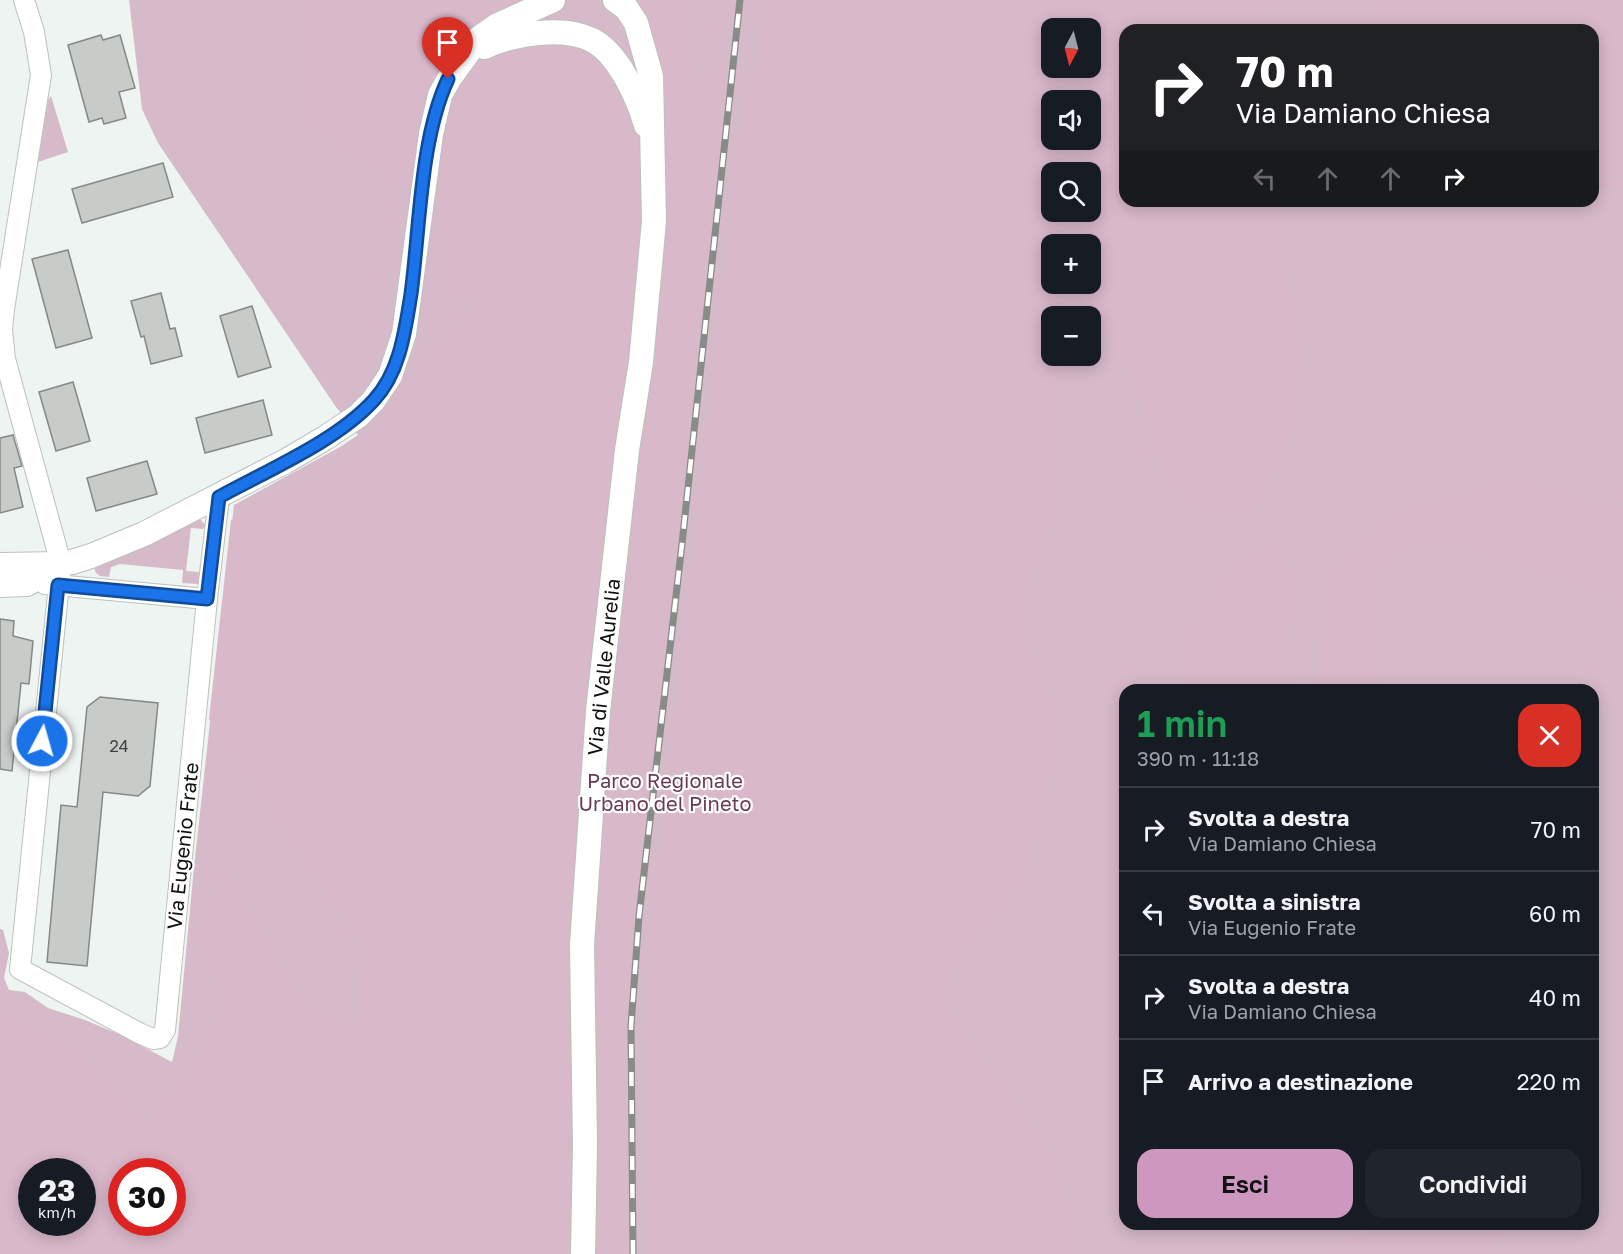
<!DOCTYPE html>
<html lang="it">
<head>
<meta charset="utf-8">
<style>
	:root { --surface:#171b24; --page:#20242c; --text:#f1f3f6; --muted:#9ea1a6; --line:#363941; --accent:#ce97bf }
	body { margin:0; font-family:"Golos Text",sans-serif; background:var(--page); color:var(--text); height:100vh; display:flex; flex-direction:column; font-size:22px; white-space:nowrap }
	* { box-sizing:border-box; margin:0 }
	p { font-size:20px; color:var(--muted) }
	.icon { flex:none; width:33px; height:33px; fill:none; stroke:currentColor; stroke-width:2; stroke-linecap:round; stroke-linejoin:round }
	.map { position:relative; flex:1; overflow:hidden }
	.sheet { position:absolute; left:1119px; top:684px; width:480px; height:546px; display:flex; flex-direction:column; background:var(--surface); border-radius:18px; box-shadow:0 3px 15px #0003 }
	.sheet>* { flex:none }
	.hud { position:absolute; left:1119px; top:24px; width:480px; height:183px; border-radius:18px; box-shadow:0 3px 15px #0003; background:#202124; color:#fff; overflow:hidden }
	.needle { width:39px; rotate:187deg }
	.controls { position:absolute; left:1041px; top:18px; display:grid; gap:12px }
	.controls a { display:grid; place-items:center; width:60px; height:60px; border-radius:12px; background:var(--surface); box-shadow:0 3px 15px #0003; font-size:30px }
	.speed { position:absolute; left:18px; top:1158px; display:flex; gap:12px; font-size:30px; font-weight:700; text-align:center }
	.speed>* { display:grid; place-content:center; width:78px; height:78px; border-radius:50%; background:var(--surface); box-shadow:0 3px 15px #0003; line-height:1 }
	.speed small { font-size:15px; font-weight:400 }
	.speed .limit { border:9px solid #d22; background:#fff; color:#111 }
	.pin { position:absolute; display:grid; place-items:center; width:51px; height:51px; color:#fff; margin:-62px -26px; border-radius:50% 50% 50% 0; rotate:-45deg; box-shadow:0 0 6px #0007 }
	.pin .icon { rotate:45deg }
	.me { position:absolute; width:66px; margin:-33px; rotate:6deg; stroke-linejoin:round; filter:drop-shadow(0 0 4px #0008) }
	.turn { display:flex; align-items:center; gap:21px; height:126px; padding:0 18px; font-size:27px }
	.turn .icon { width:78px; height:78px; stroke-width:2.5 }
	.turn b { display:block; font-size:42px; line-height:51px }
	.lanes { display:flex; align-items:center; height:57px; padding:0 18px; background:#0003; justify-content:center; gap:30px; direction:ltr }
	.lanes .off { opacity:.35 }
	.round { display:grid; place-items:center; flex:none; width:63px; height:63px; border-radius:18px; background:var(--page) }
	.headline { display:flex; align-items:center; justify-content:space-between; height:102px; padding:0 18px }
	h1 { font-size:36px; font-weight:600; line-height:45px; color:#1e9e55 }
	.action { display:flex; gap:12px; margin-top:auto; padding:12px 18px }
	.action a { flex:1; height:69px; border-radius:18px; background:var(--accent); color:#111; font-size:24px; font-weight:600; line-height:69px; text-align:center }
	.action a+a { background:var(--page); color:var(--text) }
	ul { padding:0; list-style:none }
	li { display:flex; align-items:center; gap:18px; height:84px; padding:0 18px; border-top:2px solid var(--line) }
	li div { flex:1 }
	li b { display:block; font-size:22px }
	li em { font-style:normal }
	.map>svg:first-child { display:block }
	.green { fill:#d7baca; fill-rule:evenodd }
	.forest { fill:#d9b8ca; fill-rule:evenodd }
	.building { fill:#c7ccc9; stroke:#848986; stroke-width:1.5 }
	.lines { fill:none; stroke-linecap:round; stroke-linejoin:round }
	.minor-casing { stroke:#bbc1be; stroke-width:22 }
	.tertiary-casing { stroke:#bbc1be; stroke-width:26 }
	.minor { stroke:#fff; stroke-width:20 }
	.tertiary { stroke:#fff; stroke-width:24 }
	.rail-casing { stroke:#878b89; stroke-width:7 }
	.rail { stroke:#fff; stroke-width:4.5; stroke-dasharray:14; stroke-linecap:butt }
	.route-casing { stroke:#114b97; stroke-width:15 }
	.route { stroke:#1a73e8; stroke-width:10 }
	.labels { text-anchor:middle; stroke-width:4.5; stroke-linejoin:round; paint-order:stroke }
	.number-label { font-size:16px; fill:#3d403e }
	.street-label { font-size:20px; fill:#0f1110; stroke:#fff }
	.park-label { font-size:20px; fill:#683a55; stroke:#fff }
</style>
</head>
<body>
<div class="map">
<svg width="1623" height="1254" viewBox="0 0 1623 1254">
	<rect width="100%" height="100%" fill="#eef4f1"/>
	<path class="green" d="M129 0H1623V1254H0V929L3 930 9 953 4 978 9 990 25 992 48 1008 85 1020 123 1036 172 1062 178 1036 194 867 234 505 340 447 358 435 336 407 158 143 142 109ZM1052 28H1090V68H1052ZM1125 30H1593V201H1125ZM1052 100H1090V140H1052ZM1052 172H1090V212H1052ZM1052 244H1090V284H1052ZM1052 316H1090V356H1052ZM1125 690H1593V1224H1125ZM32 1172H82V1222H32ZM122 1172H172V1222H122Z
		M51 96 68 152 38 162 48 100Z
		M200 519 206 526 203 529 191 528 186 571 199 572 198 584 182 583 183 570 120 564 111 567 109 577 100 576 96 573 94 567Z"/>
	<path class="forest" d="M299 0H577L562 4 493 37 602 42 648 124 629 25 612 5 601 0H684L694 78 726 84 677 543 634 915 626 1026 628 1254H0V1016L72 1045 145 1122 191 1071 225 1003 193 936 225 869 305 1005 357 1027 364 949 209 719 231 520 363 450 415 370 480 300 451 295 439 205 305 127V9ZM32 1172H82V1222H32ZM122 1172H172V1222H122Z
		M765 0H1278L1255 30H1125V201H1287L1275 223 1303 355 1289 442 1255 511 1212 516 1167 487 1140 394 1106 331 1091 329 1090 316H1052V356H1064L1056 390 1051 520 1018 616 1061 729 1023 886 965 945 941 999 1050 1149 1077 1240 1074 1254H649L646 1026 654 917 746 89 755 91ZM1090 28V68H1052V28ZM1052 100H1090V140H1052ZM1052 172H1090V212H1052ZM1090 244V284H1052V244Z
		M1364 0H1623V189L1593 187V30H1404Z
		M1517 477 1623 509V615L1613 596 1459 545 1410 542 1375 575 1379 690H1316L1330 573 1391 512Z
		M1277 544 1299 588 1277 668 1297 690H1186L1183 635 1237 558Z
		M1396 1224H1507L1490 1254H1313L1374 1228Z"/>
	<path class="building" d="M101 35 103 40 120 35 135 88 119 92 126 118 104 124 102 118 89 122 68 45Z
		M163 163 173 197 82 223 72 189Z
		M68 250 92 338 56 348 32 259Z
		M161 293 170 329 175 328 182 356 151 364 144 336 141 337 131 301Z
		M252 306 271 367 238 377 220 316Z
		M73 382 90 441 56 451 39 392Z
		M263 400 272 435 205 453 196 418Z
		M13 435 22 466 14 468 23 507 0 513V438Z
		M147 461 157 494 96 511 87 478Z
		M0 619 14 621 13 636 33 641 29 684 21 683 12 771 0 769Z
		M100 697 158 703 150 786 138 796 103 792 87 966 47 962 61 805 77 807 87 707Z"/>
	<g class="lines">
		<defs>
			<path id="minor" d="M24 0 34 32 41 75 4 309 2 330 5 359 61 564 20 969 139 1033 153 1039 160 1038 165 1030 207 599 219 497
				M45 584 207 599"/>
			<path id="tertiary" d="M484 47C512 34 563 25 592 40 619 54 638 98 646 125
				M0 565 61 564 72 562 91 556 144 534 286 461 325 438 358 416 373 401 390 376 404 334 431 134 440 95 449 79 479 38 496 26 553 0
				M0 585 27 584 61 564
				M583 1254 585 1144 582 945 598 711 627 450 641 362 654 221 651 76 636 23 627 9 615 0"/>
		</defs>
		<use href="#minor" class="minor-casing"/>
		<use href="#tertiary" class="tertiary-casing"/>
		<use href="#minor" class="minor"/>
		<use href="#tertiary" class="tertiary"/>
		<defs>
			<path id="rail" d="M633 1254 631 1026 639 916 682 544 740 0"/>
		</defs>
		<use href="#rail" class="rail-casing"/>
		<use href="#rail" class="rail"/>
	</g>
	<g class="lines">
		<defs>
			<path id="route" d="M42 741 58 585 207 599 219 497C268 470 337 441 374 400 400 372 405 331 411 294 420 227 420 139 448 79"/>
		</defs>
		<use href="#route" class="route-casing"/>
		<use href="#route" class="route"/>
	</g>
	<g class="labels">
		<g class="number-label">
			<text x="119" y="752">24</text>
		</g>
		<g class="street-label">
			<text transform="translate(604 667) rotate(-84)" y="7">Via di Valle Aurelia</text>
			<text transform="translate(183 846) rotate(-84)" y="7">Via Eugenio Frate</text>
		</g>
		<g class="park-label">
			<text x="665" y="788">Parco Regionale<tspan x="665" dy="23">Urbano del Pineto</tspan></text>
		</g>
	</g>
</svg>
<div class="controls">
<a><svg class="needle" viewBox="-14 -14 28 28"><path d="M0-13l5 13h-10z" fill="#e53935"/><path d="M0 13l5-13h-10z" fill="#9ea1a6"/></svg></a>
<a><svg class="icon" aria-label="sound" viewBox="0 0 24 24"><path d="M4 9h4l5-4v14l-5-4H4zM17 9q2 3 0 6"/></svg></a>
<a><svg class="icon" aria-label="search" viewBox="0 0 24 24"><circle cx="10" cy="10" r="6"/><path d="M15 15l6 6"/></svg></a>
<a>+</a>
<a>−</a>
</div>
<div class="speed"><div>23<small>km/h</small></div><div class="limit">30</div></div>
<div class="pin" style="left:448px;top:79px;background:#d93025"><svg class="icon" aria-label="arrive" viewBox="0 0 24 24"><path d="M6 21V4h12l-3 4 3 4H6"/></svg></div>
<svg class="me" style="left:42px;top:741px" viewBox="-20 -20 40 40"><circle r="17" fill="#1a73e8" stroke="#fff" stroke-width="3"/><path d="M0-11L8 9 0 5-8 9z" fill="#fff"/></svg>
<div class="hud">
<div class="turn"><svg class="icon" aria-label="right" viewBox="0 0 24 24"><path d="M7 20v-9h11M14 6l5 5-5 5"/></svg><div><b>70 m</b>Via Damiano Chiesa</div></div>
<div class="lanes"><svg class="icon off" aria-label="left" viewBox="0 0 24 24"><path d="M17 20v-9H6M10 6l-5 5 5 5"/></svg><svg class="icon off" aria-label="ahead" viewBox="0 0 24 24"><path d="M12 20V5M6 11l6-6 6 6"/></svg><svg class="icon off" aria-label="ahead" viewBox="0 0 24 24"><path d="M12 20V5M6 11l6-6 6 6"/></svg><svg class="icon" aria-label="right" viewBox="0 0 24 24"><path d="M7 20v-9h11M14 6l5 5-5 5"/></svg></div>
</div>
<section class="sheet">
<div class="headline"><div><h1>1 min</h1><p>390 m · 11:18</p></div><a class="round" style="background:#d93025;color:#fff"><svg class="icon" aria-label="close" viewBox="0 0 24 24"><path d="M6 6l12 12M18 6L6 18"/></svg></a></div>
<ul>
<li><svg class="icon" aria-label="right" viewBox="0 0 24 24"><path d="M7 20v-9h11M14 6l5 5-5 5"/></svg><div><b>Svolta a destra</b><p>Via Damiano Chiesa</p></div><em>70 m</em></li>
<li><svg class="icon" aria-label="left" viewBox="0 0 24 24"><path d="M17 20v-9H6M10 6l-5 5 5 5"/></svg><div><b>Svolta a sinistra</b><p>Via Eugenio Frate</p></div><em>60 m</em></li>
<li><svg class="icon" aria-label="right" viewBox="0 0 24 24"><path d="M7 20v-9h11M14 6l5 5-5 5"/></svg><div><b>Svolta a destra</b><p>Via Damiano Chiesa</p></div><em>40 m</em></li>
<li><svg class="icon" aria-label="arrive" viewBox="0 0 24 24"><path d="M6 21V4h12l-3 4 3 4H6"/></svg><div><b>Arrivo a destinazione</b></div><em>220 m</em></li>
</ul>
<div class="action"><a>Esci</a><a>Condividi</a></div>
</section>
</div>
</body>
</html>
